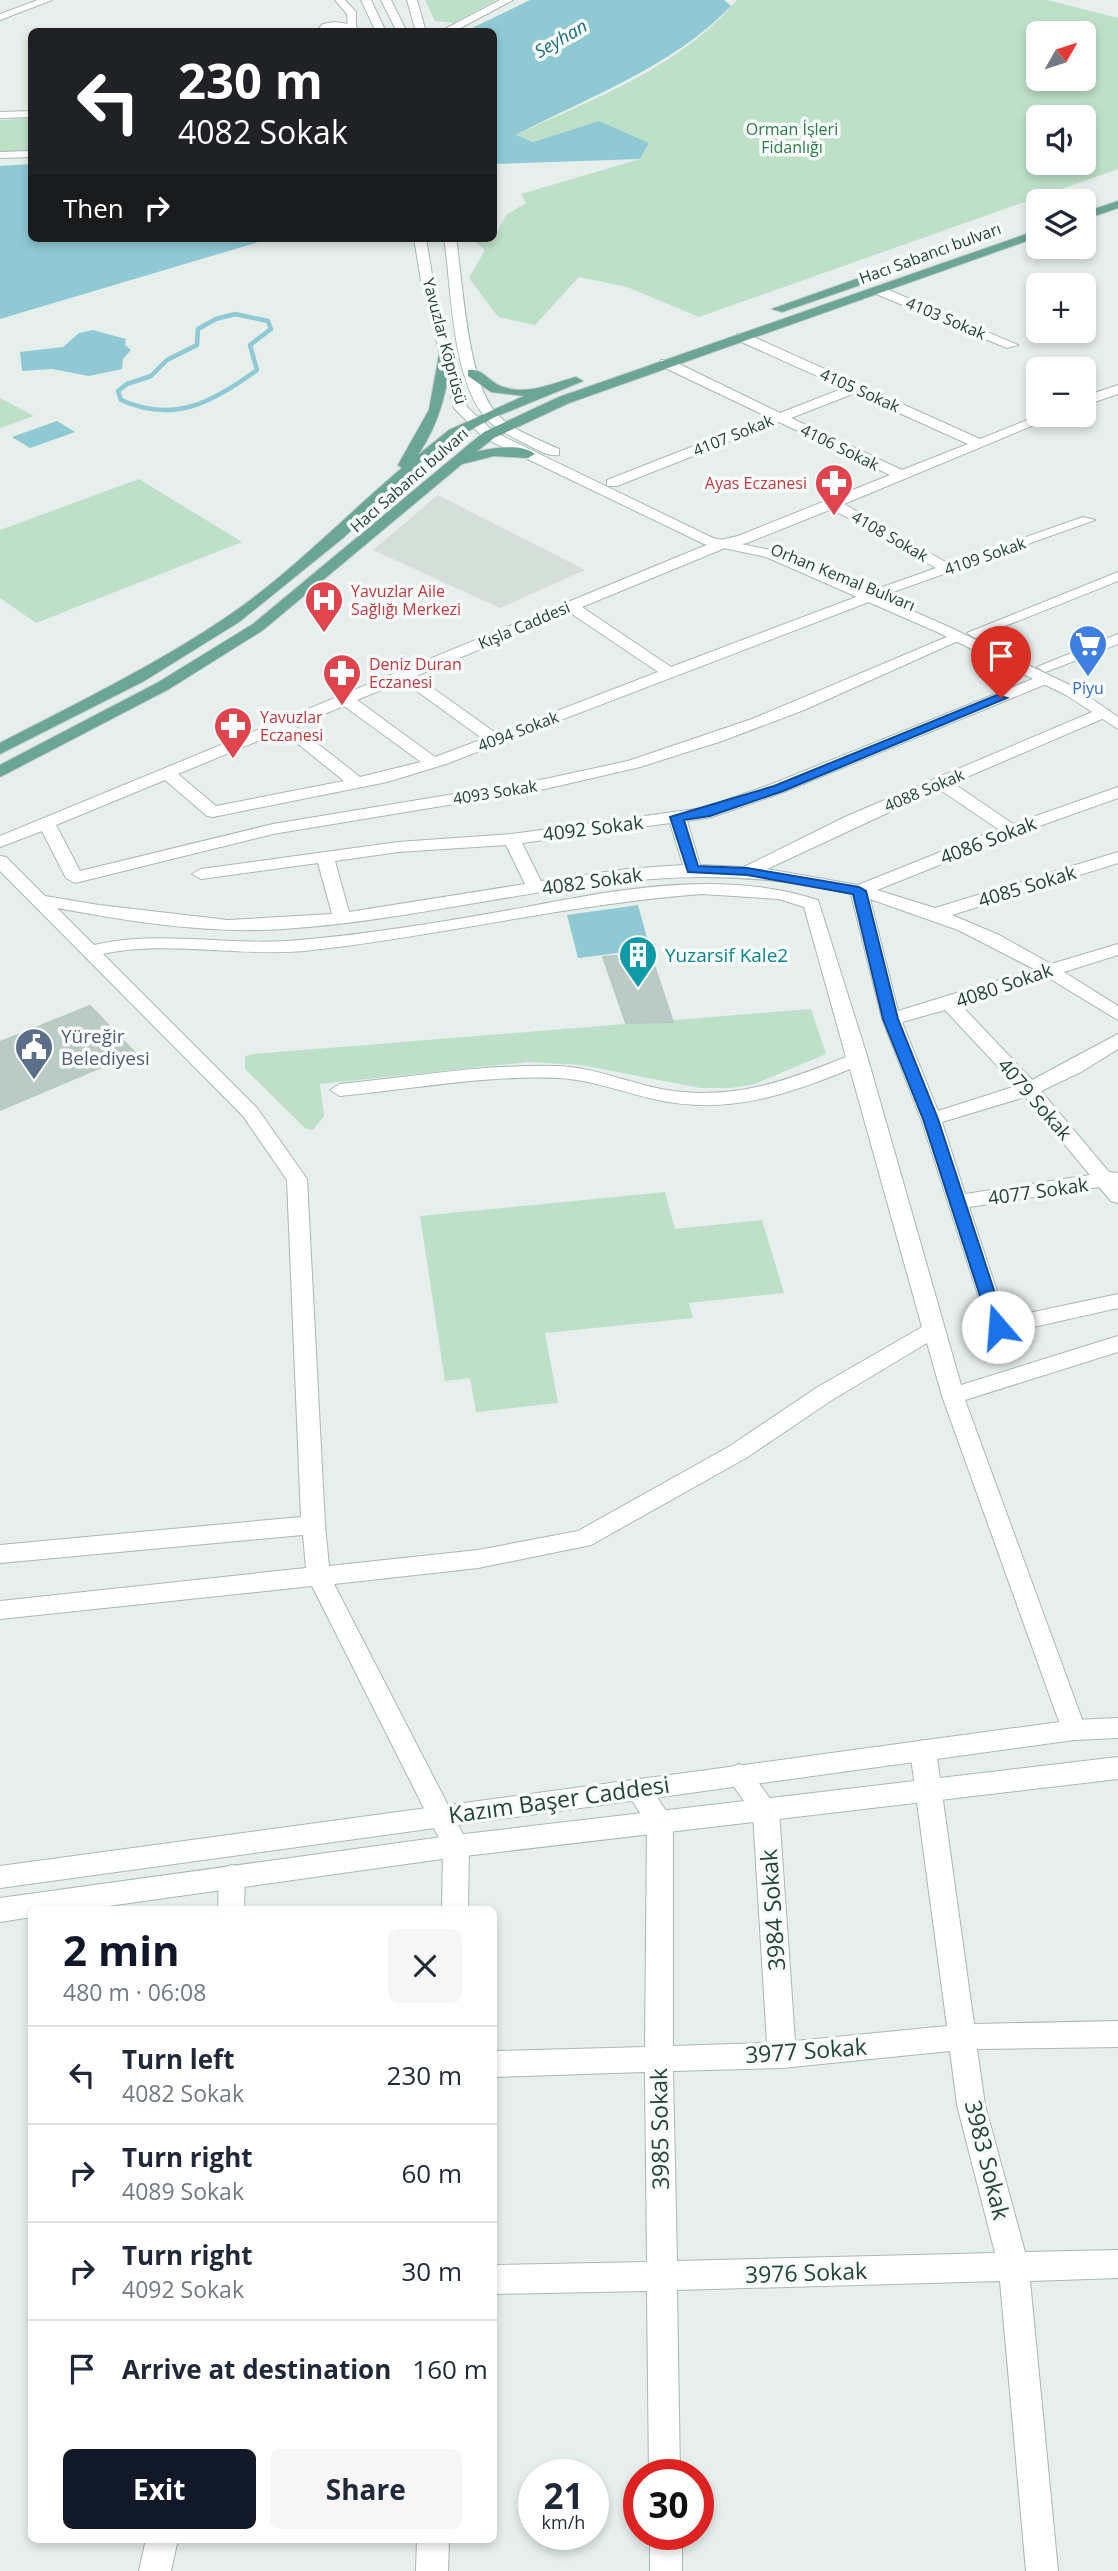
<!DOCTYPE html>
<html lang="en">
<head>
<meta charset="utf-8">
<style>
	:root { --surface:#fff; --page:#f6f6f7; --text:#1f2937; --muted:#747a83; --line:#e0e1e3; --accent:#111827 }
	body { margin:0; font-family:"Open Sans",sans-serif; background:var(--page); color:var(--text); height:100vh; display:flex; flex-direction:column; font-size:26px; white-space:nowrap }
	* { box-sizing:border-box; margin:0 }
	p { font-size:23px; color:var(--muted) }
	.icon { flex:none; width:38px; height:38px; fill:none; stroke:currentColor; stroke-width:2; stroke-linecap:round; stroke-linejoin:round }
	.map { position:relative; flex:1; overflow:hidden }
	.sheet { position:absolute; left:28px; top:1906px; width:469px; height:637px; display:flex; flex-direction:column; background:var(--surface); border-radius:10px; box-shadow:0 4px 10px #0003 }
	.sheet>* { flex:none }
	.guide { position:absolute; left:28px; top:28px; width:469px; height:214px; border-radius:10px; box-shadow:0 4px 10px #0003; background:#202124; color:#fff; overflow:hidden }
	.needle { width:46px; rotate:51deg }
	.buttons { position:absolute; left:1026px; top:21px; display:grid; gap:14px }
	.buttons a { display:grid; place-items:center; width:70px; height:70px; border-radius:10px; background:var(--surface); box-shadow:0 4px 10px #0003; font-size:35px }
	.speed { position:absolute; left:518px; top:2459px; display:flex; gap:14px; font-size:35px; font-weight:700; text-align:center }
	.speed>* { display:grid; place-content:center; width:91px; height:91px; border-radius:50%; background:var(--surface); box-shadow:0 4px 10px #0003; line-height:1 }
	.speed small { font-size:18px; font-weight:400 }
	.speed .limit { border:10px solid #d22; background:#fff; color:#111 }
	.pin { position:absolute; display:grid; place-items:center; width:60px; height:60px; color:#fff; margin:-72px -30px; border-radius:50% 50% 50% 0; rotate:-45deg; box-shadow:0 0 7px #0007 }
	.pin .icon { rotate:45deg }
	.me { position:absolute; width:77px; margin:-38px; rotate:342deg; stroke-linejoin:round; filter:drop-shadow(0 0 5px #0008) }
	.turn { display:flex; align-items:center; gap:24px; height:147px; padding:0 35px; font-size:32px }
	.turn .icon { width:91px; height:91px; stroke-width:2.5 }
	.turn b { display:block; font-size:49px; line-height:60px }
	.then { display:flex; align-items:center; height:66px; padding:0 35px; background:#0003; gap:14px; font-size:26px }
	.round { display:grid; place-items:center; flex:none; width:74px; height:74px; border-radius:10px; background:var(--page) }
	.summary { display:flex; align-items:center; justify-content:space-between; height:119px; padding:0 35px }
	h1 { font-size:42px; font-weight:700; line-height:52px; color:var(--accent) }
	.button { display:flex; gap:14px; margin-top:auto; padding:14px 35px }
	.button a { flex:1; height:80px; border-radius:10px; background:var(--accent); color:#fff; font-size:28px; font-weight:700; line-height:80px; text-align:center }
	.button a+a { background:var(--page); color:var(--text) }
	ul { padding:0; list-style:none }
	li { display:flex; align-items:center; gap:21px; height:98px; padding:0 35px; border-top:2px solid var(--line) }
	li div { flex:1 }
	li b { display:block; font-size:26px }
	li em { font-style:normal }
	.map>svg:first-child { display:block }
	.built { fill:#d4dfda }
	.green { fill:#bfe0c8; fill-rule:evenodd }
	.water { fill:#8ec9d4 }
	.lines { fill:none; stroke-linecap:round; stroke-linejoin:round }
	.stream { stroke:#8ec9d4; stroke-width:4.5 }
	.building { fill:#bbcac4; stroke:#b8c9c2; stroke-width:2 }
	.street-casing { stroke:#a8b8b2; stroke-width:2 }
	.secondary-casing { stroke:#a4bbb3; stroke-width:2 }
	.primary-casing { stroke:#c2cac8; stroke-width:2 }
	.street { fill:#fff; fill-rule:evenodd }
	.secondary { fill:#fff; fill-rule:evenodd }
	.primary { fill:#6aa596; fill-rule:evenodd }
	.route { fill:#1a73e8; stroke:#114b97; stroke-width:2 }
	.labels { text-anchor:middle; stroke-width:7; stroke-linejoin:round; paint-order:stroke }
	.far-park-label { font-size:16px; fill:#2d7a4b; stroke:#f7fbf9 }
	.far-street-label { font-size:16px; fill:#24423a; stroke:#f7fbf9 }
	.far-health-label { font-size:16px; fill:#be3a42; stroke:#f7fbf9; text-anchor:start }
	.far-shop-label { font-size:16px; fill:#366cbe; stroke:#f7fbf9 }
	.far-water-label { font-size:18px; font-style:italic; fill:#1c6f80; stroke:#f7fbf9 }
	.street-label { font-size:19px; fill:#24423a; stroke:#f7fbf9 }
	.culture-label { font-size:19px; fill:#0d838f; stroke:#f7fbf9; text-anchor:start }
	.service-label { font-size:19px; fill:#4e5e75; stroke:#f7fbf9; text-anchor:start }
	.near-street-label { font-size:23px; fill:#24423a; stroke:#f7fbf9 }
</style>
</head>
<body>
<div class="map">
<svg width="1118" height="2571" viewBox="0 0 1118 2571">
	<rect width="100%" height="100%" fill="#e6efeb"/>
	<path class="built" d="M438 495 585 570 500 608 373 550Z"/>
	<path class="green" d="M425 0H496L454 23 435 21Z
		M737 0H1047L1118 18V169L699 317 627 287 579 277 535 325 498 317 469 278 485 250 471 238H494L506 215 526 203 521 194 640 159 649 144 599 121 533 142 516 135C594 98 680 68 737 0ZM1038 33H1083V79H1038ZM1038 117H1083V163H1038Z
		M31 118V152H0V120Z
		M0 398 34 416 0 428Z
		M139 479 242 542 36 623 0 598V530Z
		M811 1009 826 1054 752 1085 730 1088H700L581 1065 529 1062 320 1084 324 1116 313 1130 306 1129 245 1069V1056L254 1054Z
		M665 1192 675 1229 762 1220 784 1293 689 1303 693 1318 545 1333 558 1403 476 1412 470 1378 445 1381 420 1216Z"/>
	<path class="water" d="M530 0H724L731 6C672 67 590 96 516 135L533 142 599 121 649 143 640 159 494 164V32L466 31Z
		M31 164 32 238H272L0 319V166Z
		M93 330 126 339 125 345 131 350 123 359 122 369 89 376 52 369 22 371 20 352 63 347 79 333Z
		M57 421 75 432 30 448 12 437Z
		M638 905 650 949 578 958 567 915Z"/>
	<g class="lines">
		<path class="stream" d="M235 314 268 321 271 329 250 345 257 370C213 402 174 424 121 400L118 391 127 384 151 376 167 360 197 345 198 329 216 319Z"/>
	</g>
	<path class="building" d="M650 953 673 1022 626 1023 603 957Z
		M90 1006 135 1053 0 1110V1042Z"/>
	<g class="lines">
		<defs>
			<path id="street" d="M38 0H52L0 20V14Z
				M335 0H345L356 12V29H348L347 14Z
				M407 0H417L426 32H416Z
				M500 0H513L453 32H439Z
				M32 111V117L0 118V112Z
				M32 151V157L0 158V152Z
				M876 288H884L1018 345 1007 348 876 294Z
				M737 334H747L980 439 1040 415H1058L844 504 949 564 1083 517 1095 520 882 596 877 595V589L936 568 832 509 747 543 725 548 582 607 671 667 864 594H874V600L446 764 387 782 213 817 207 816 165 780 56 825 80 871 273 824 545 779 628 761 752 719 954 634 959 632 967 637 804 710 722 741 640 767 545 789 273 834 75 883 66 878 42 831 0 847V836L716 541 738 536 890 475 779 422 617 486H607V480L768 417 661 366V360H671L780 413 844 388 737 340ZM855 393 968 444 902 470 791 418ZM569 612 658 672 497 734 416 676ZM403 681 483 739 435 757 357 700ZM344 706 421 762 360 777 295 726ZM282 731 344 781 216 806 178 774Z
				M1118 385V394L1083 406V397Z
				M1118 572V581L980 636 975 638 967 633Z
				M1118 634V644L1051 670 1045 672 1037 667Z
				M1045 674 1051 676V682L784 792 712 817 687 821 700 865 744 867 847 816 1097 710H1109V716L953 783 1013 824 1118 787V798L1017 834 877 890 935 908 1118 852V863L952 915 999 935 1051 964 1118 944V955L1064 972 1118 1006V1020L1047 977 961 1005 1032 1080 1118 1034V1049L1081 1072 1041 1091 1109 1172 1118 1173V1203L1111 1201 1099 1187 969 1207 1006 1318 1118 1294V1308L998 1335 990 1332 921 1119 882 1019 851 894C652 845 480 916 284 929 207 934 133 922 57 908L94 945C161 929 232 947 300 940 368 934 437 923 504 911 607 892 716 867 818 900L868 1059 961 1385 1118 1336V1352L965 1400 1086 1730 1083 1737 1074 1740 1065 1737 1062 1730 942 1396 927 1343 832 1400 746 1458 591 1545 478 1568 334 1584 469 1846 468 1909H442L443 1846 312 1586 0 1619V1601L306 1568 303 1535 0 1563V1545L301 1517 287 1180 243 1116 0 871V856L6 857 45 896 99 905 228 920 332 914 318 863 201 879 192 874 201 869 398 842 512 834 703 808 772 784ZM939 789 998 829 858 885 767 869ZM670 823 683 865 627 869 541 881 522 843ZM506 845 525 884 349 912 335 861 398 852ZM702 894 779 899 804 907 846 1057C784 1082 729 1102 661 1089 626 1082 593 1067 557 1066 485 1064 412 1077 340 1084L330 1090 340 1096C412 1089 486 1075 559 1078 593 1080 625 1093 658 1100 727 1115 787 1095 850 1069L922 1327 816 1388 730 1446 578 1531 478 1550 329 1566 325 1525 307 1179 257 1108 103 954C164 940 239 957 304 951 437 937 568 904 702 894ZM870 899 958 930 1034 969 898 1011ZM945 1010 1016 1086 938 1111 902 1022ZM1025 1097 1090 1175 965 1194 942 1122Z
				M923 1740 932 1743 936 1750 974 2024 1118 2021V2047L977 2049 985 2105 1025 2252 1118 2250V2278L1030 2281 1058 2571H1026L1000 2281 677 2290 680 2474H649L647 2291 494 2294V2265L647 2262 645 2072 494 2077V2051L645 2047 647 1824 625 1789 629 1781 638 1778 647 1781 673 1822V2046L767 2043 753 1814 726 1775 730 1768 739 1764 748 1768 779 1811 795 2041 947 2026 910 1750 914 1743ZM950 2051 957 2105 995 2253 677 2261 673 2071 782 2068Z
				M232 1865 241 1868 245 1876 244 1909H218L219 1876 223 1868Z
				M650 2534H682V2571H650Z
				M146 2539H178L171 2571H139Z
				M417 2539H449L448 2571H416Z"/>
			<path id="secondary" d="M361 0H371L386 32H376Z
				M381 0H391L407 32H397Z
				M334 22 356 25 358 32 334 28 315 32 323 24Z
				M414 238H426L433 281 467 407 494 432 713 538 775 551 947 626 1078 689 1118 717V729L1066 695 937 632 766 557 704 544 484 438 454 408 421 281Z
				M444 238H456C463 282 467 384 498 415 514 431 538 439 559 449V455C547 457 534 448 524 443 510 436 494 428 484 416 451 373 452 290 444 238Z
				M1118 1718V1738L1074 1740 0 1888V1866L1074 1720Z
				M1118 1757V1779L456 1857 87 1909H32V1917L0 1922V1898L456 1835Z"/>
			<path id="primary" d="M1118 201V208L1083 220V213Z
				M1038 230V237L569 403 494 438 476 452C493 448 521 443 535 454L528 458 494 456 462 464 263 630 169 689 0 777V765L157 683 253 624 484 432 559 397Z
				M946 247 950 248V254L782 312 772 309Z
				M441 344 452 347C448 387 441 421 418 455L449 430 524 396 491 392 468 376V370C481 368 487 379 498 385 525 397 550 384 576 377L583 381 495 417 459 436 397 487 343 538 239 622 144 681 0 754V743C77 703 156 665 228 616 291 573 344 517 402 468L398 465 429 410Z"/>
		</defs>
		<use href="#street" class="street-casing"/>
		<use href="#secondary" class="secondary-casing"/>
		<use href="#primary" class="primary-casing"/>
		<use href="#street" class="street"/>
		<use href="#secondary" class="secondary"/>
		<use href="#primary" class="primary"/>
	</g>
	<path class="route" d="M997 695 1007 698 783 791 710 816 684 820 698 866 747 868 859 887 866 891 898 1019 938 1119 1006 1327 998 1333 990 1327 923 1119 883 1019 853 894 747 875 688 872 670 817 774 786Z"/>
	<defs>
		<symbol id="pharmacy-pin" viewBox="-11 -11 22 30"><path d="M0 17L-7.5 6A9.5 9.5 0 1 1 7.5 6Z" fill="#e0444e" stroke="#f7fbf9"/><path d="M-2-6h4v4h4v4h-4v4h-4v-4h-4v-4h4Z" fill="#fff"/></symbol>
		<symbol id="hospital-pin" viewBox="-11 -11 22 30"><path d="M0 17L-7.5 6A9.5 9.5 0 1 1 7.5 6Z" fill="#e0444e" stroke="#f7fbf9"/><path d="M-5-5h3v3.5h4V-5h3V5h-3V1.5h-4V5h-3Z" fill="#fff"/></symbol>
		<symbol id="supermarket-pin" viewBox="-11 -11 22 30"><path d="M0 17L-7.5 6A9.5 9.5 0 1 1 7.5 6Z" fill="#3f7fe0" stroke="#f7fbf9"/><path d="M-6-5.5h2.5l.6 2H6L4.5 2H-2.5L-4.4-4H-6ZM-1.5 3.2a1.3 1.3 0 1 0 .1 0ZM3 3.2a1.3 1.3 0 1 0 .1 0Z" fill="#fff"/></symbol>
		<symbol id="building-pin" viewBox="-11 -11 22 30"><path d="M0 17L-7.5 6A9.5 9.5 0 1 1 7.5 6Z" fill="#0f9aa8" stroke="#f7fbf9"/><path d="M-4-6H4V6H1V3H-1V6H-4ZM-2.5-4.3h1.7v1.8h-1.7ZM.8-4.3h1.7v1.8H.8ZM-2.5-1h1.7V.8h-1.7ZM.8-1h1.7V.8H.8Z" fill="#fff"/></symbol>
		<symbol id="civic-pin" viewBox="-11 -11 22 30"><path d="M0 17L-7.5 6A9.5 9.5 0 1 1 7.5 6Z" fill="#5c6f8a" stroke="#f7fbf9"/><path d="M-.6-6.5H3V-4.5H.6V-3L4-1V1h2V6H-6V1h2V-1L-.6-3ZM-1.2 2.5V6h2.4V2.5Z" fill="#fff"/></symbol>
	</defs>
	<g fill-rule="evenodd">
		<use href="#pharmacy-pin" x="812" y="461" width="44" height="60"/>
		<use href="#hospital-pin" x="302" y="578" width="44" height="60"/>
		<use href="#supermarket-pin" x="1066" y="622" width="44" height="60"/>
		<use href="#pharmacy-pin" x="320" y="651" width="44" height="60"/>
		<use href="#pharmacy-pin" x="211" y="704" width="44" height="60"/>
		<use href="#building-pin" x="616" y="933" width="44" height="60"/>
		<use href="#civic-pin" x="12" y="1025" width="44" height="60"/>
	</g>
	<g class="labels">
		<g class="far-park-label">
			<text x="792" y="135">Orman İşleri<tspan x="792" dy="18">Fidanlığı</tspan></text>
		</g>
		<g class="far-street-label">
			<text transform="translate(930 253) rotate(-20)" y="6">Hacı Sabancı bulvarı</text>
			<text transform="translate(946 318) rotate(23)" y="6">4103 Sokak</text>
			<text transform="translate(445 341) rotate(75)" y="6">Yavuzlar Köprüsü</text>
			<text transform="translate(860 390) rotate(24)" y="6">4105 Sokak</text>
			<text transform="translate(733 435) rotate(-22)" y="6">4107 Sokak</text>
			<text transform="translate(840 447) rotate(26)" y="6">4106 Sokak</text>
			<text transform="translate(409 480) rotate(-41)" y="6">Hacı Sabancı bulvarı</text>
			<text transform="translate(890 536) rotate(30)" y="6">4108 Sokak</text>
			<text transform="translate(985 556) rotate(-19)" y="6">4109 Sokak</text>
			<text transform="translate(843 577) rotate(22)" y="6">Orhan Kemal Bulvarı</text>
			<text transform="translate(524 625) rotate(-23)" y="6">Kışla Caddesi</text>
			<text transform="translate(518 731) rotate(-21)" y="6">4094 Sokak</text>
			<text transform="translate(924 790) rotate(-23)" y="6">4088 Sokak</text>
			<text transform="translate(495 792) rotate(-9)" y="6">4093 Sokak</text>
		</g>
		<g class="far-health-label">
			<text x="807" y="489" text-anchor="end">Ayas Eczanesi</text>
			<text x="351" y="597">Yavuzlar Aile<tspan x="351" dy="18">Sağlığı Merkezi</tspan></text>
			<text x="369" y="670">Deniz Duran<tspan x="369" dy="18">Eczanesi</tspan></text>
			<text x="260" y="723">Yavuzlar<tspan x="260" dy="18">Eczanesi</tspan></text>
		</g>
		<g class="far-shop-label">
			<text x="1088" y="694">Piyu</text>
		</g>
		<g class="far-water-label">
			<text transform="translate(561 39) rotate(-30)" y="6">Seyhan</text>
		</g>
		<g class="street-label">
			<text transform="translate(593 828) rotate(-7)" y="7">4092 Sokak</text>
			<text transform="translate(988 840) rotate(-21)" y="7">4086 Sokak</text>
			<text transform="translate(592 881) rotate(-8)" y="7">4082 Sokak</text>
			<text transform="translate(1027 886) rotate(-17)" y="7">4085 Sokak</text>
			<text transform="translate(1004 985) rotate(-19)" y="7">4080 Sokak</text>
			<text transform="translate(1035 1099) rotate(49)" y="7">4079 Sokak</text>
			<text transform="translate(1038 1191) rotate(-8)" y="7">4077 Sokak</text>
		</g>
		<g class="culture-label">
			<text x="665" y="962">Yuzarsif Kale2</text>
		</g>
		<g class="service-label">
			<text x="61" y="1043">Yüreğir<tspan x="61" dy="22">Belediyesi</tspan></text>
		</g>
		<g class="near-street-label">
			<text transform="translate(559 1800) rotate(-8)" y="8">Kazım Başer Caddesi</text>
			<text transform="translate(773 1910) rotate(-94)" y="8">3984 Sokak</text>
			<text transform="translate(806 2051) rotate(-4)" y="8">3977 Sokak</text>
			<text transform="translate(660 2129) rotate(-91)" y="8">3985 Sokak</text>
			<text transform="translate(987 2160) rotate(76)" y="8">3983 Sokak</text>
			<text transform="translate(806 2273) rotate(-2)" y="8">3976 Sokak</text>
		</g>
	</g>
</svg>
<div class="buttons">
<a><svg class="needle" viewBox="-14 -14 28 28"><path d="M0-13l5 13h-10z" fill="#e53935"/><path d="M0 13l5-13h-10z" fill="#747a83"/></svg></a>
<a><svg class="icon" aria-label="sound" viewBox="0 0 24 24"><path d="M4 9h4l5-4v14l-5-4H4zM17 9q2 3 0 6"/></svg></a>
<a><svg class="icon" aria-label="layers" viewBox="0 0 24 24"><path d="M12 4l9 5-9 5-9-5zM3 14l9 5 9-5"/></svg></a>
<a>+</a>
<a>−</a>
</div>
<div class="speed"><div>21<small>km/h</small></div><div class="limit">30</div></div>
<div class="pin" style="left:1001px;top:698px;background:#d93025"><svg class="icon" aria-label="arrive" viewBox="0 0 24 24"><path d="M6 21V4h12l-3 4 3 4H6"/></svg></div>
<svg class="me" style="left:998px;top:1327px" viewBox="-20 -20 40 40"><circle r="19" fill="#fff"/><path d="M0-13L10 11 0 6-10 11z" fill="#1a73e8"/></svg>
<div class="guide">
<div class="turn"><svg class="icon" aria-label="left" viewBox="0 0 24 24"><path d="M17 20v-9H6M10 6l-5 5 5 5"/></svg><div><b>230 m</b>4082 Sokak</div></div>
<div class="then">Then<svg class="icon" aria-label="right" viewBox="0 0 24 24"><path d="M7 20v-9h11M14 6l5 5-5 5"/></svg></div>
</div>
<section class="sheet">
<div class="summary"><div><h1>2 min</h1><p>480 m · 06:08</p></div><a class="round"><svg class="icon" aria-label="close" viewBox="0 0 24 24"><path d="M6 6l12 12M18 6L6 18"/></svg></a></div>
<ul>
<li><svg class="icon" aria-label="left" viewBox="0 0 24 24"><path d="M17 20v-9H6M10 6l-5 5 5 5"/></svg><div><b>Turn left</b><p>4082 Sokak</p></div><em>230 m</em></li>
<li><svg class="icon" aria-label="right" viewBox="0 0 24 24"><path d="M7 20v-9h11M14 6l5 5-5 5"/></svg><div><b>Turn right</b><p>4089 Sokak</p></div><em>60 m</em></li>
<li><svg class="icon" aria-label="right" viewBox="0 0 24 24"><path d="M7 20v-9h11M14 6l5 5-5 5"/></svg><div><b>Turn right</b><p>4092 Sokak</p></div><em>30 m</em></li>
<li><svg class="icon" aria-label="arrive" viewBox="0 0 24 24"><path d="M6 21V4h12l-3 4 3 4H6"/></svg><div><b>Arrive at destination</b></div><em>160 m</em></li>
</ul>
<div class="button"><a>Exit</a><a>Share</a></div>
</section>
</div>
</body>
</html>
